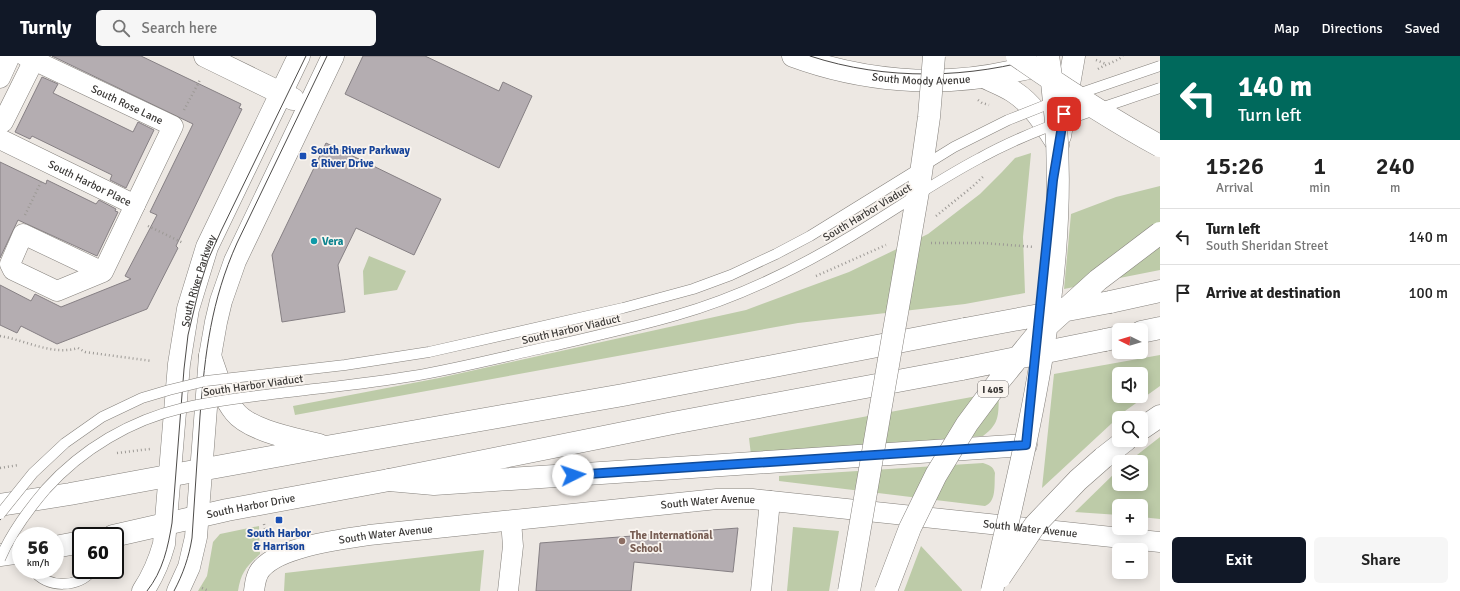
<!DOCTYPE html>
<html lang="en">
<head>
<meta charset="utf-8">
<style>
	:root { --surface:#fff; --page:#f6f6f6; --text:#222; --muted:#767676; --line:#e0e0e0; --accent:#111827 }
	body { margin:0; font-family:Signika,sans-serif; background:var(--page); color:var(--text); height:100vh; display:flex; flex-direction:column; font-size:15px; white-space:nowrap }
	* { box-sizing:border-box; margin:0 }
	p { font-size:13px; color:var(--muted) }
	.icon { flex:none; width:22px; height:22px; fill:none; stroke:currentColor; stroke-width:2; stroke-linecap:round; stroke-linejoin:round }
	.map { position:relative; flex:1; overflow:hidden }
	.panel { display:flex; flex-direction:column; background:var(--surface); width:300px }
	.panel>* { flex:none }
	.banner { background:#00695c; color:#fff; overflow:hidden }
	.needle { width:26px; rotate:275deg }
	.tools { position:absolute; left:1112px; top:267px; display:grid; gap:8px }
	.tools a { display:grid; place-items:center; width:36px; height:36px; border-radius:6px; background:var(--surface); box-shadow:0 2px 10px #0003; font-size:20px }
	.speed { position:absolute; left:12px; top:471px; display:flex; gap:8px; font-size:20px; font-weight:700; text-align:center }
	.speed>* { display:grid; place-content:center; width:52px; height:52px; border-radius:50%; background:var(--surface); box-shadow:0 2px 10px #0003; line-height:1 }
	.speed small { font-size:10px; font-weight:400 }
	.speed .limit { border:2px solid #111; border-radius:6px; background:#fff; color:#111 }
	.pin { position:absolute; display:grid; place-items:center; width:34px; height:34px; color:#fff; margin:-17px; border-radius:8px; box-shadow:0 2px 6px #0006 }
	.me { position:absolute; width:44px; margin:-22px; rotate:86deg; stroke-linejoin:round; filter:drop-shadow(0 0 3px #0008) }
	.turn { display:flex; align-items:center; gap:14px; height:84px; padding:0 12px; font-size:18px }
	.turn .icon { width:52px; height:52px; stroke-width:2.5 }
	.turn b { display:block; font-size:28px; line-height:34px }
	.eta { display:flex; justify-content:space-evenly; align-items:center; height:68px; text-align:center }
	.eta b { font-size:24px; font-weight:600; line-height:28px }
	.button { display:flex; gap:8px; margin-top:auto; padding:8px 12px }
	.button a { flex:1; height:46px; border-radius:6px; background:var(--accent); color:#fff; font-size:16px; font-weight:600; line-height:46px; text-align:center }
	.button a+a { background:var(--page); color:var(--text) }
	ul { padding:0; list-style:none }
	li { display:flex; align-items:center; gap:12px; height:56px; padding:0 12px; border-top:1px solid var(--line) }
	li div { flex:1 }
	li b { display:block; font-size:15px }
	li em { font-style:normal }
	header { display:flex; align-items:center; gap:24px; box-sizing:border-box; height:56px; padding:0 20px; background:var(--accent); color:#fff }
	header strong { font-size:19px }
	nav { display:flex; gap:22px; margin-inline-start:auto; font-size:14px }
	.search { width:280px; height:36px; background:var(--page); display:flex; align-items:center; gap:10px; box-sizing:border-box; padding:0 14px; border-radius:6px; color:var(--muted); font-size:15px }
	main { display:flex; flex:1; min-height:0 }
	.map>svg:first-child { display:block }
	.green { fill:#bdcba8; fill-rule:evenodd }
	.building { fill:#b4adb1; stroke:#868084 }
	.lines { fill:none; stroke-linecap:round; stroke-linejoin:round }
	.lane-casing { stroke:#85817c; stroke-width:11 }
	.street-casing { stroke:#85817c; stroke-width:21 }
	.secondary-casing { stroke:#85817c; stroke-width:23 }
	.primary-casing { stroke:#85817c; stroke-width:23 }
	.highway-casing { stroke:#85817c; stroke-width:23 }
	.path { stroke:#9c9995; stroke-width:2.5; stroke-dasharray:1 3; stroke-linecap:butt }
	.lane { stroke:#fff; stroke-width:10 }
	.street { stroke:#fff; stroke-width:20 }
	.secondary { stroke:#fff; stroke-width:22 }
	.primary { stroke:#fff; stroke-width:22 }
	.highway { stroke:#fff; stroke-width:22 }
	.tram { stroke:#4e4c4a; stroke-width:1 }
	.lane-bridge-casing { stroke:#85817c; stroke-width:11; stroke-linecap:butt }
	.highway-bridge-casing { stroke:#85817c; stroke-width:23; stroke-linecap:butt }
	.lane-bridge { stroke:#fff; stroke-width:10 }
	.highway-bridge { stroke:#fff; stroke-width:22 }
	.route-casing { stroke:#114b97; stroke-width:10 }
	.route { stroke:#1a73e8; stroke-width:7 }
	.transit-dot { fill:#1a4fb4; stroke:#faf5f0; stroke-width:1.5 }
	.culture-dot { fill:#0f9aa8; stroke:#faf5f0; stroke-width:1.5 }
	.education-dot { fill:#8d6e63; stroke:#faf5f0; stroke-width:1.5 }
	.labels { text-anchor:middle; stroke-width:3.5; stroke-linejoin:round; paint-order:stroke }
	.shield { fill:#faf5f0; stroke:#74716e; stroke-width:1 }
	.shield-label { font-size:10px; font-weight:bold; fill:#3b3937 }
	.street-label { font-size:11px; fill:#3b3937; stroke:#faf5f0 }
	.transit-label { font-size:11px; font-weight:bold; fill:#164399; stroke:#faf5f0; text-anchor:start }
	.culture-label { font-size:11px; font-weight:bold; fill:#0d838f; stroke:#faf5f0; text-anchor:start }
	.education-label { font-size:11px; font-weight:bold; fill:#785e54; stroke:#faf5f0; text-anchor:start }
</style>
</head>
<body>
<header>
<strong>Turnly</strong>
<div class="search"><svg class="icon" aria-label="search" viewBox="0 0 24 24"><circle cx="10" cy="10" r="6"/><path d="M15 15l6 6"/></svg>Search here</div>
<nav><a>Map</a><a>Directions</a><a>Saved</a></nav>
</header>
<main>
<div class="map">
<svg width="1160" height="535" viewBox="0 0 1160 535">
	<rect width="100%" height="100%" fill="#ede8e3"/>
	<path class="green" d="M1031 97 1023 181 1025 237 965 248 798 267 295 359 293 350 439 322 746 254 849 216 928 178 980 138 1002 116 1015 102Z
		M1160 130V214L1064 233 1071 158 1116 141Z
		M369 200 406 215 397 234 364 239 363 215Z
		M1160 299V330L1125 355 1042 432 1054 318ZM1119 318H1141V340H1119Z
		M999 336C998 357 1001 367 983 380L751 399 749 382Z
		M1160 381V463L1141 461V450H1119V459L1075 456 1119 413V428H1141V406H1128Z
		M983 407C989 409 993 410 995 417 994 427 997 446 985 450L779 425V420Z
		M259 470 260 498C247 510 241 516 238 535H198L207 520 213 486 220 478Z
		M793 471 839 475 829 535H787Z
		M921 490 962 534V535H904Z
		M484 494 480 535H284L285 517Z"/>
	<path class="building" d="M52 0H141L241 48 239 52 242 53 176 190 178 192 147 253 57 288 21 270 17 277 0 269V229L31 245 35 238 61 251 131 223 125 220 157 159 150 156 193 68Z
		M363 0H425L499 35 503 26 532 40 499 112 345 38Z
		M42 21 58 28 53 37 133 76 138 66 154 74 126 132 110 124 112 119 32 80 30 83 15 76Z
		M326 87 441 143 414 199 356 172 338 209 345 256 282 266 272 199Z
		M0 106 46 128 47 124 96 148 99 144 116 153 115 155 118 156 97 200 18 164 0 202Z
		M738 472 733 516 634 506 631 535H536L540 487Z"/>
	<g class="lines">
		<defs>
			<path id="lane" d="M33 514C48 533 78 532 93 514"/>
			<g id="street">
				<path id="s1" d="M25 0 173 70 135 149"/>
				<path d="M0 22 10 0"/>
				<path d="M0 68 3 66 36 0"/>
				<path id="s2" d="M0 83 135 149 103 216 57 235 13 214 10 208 23 178 103 216"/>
				<path id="s3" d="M254 535C255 527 256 518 262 512 282 490 340 484 369 479L717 443H752L1160 486"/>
				<path d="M508 535 513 490 511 465"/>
				<path d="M761 535 770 445"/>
			</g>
			<g id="secondary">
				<path d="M205 0 293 43"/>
				<path id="s4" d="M793 0C861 25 938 32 1009 16 1016 14 1032 13 1038 9 1041 8 1043 4 1045 2"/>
				<path d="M984 21C994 26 1005 30 1014 36 1034 49 1046 70 1058 89"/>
				<path d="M1060 80 1074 0"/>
				<path id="s5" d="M143 535C153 520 159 506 164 488L179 308 188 253 207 191 299 0"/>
				<path d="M178 535 189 511 196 481 210 300 216 266 221 245 235 205 333 0"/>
			</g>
			<g id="primary">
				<path d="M0 449 70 438 200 414"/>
				<path id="s6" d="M113 480 227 454 389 424 434 428 1026 389"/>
				<path d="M55 491 81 486"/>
				<path d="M0 499 21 496"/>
			</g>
			<path id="highway" d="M1110 246 1160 235
				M1141 276 1160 272
				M1105 284 1119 281
				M210 300C217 319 222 340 235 356 250 375 296 383 319 389
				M1141 373 1160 360
				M1103 402 1126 384
				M200 414 326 391 623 339 965 273
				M389 424 673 367 962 313"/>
		</defs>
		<use href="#lane" class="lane-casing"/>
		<use href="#street" class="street-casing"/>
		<use href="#secondary" class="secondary-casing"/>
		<use href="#primary" class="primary-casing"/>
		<use href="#highway" class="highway-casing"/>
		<path class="path" d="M1096 4 1106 8
			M1098 13C1106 8 1116 6 1123 0
			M978 44 982 47 989 49
			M184 54 200 24
			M25 159 41 126
			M936 160 972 131 985 119
			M148 170 183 187
			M931 187H984L1034 191
			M816 220 886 189
			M0 280C25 284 53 300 78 292L85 296 152 305
			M117 397 150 393
			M0 412 19 409
			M264 468 267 483
			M202 532 209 535"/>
		<use href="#lane" class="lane"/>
		<use href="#street" class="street"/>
		<use href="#secondary" class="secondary"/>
		<use href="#primary" class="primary"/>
		<use href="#highway" class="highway"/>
		<path class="tram" d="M810 0C886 25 970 23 1046 0
			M0 464C43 391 118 345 200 329 223 324 247 323 270 320 316 315 364 311 409 303 466 292 522 279 578 265 619 255 661 246 701 233 768 210 828 173 888 136 911 121 934 105 958 92 1022 57 1091 36 1160 13
			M0 497C7 484 14 470 23 458 57 409 109 371 166 354 200 344 234 340 268 336 313 331 358 327 402 320 449 312 495 300 541 290 585 280 629 271 672 259 726 243 777 220 826 192 874 165 920 132 968 105 1029 71 1095 51 1160 29
			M147 535C163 515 168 491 172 467L184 313 188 279 199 233 208 204 221 175 306 0
			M174 535C183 518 189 501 192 482 195 441 197 401 200 360 205 297 211 245 237 187L327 0"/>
		<defs>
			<path id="lane-bridge" d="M1075 39 1160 10
				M0 458 33 417 65 387 102 361 142 342 169 334 206 325 345 309 429 296 623 252 693 233 731 219 776 198 810 180 954 91 1008 64 1056 45
				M0 503C11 477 28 454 46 433 82 393 131 364 183 352 212 345 242 342 272 338 319 332 366 328 413 320 460 312 506 300 552 290 594 280 636 271 677 259 740 241 797 213 853 179 895 154 936 125 980 102 1036 71 1099 53 1160 32"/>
			<path id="highway-bridge" d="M1017 0C1063 32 1110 63 1160 90
				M965 273 1110 246
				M962 313 1105 284
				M1000 521 1035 469 1078 424 1103 402
				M849 535 920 124 929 61 934 0
				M886 535 910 472 936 419 967 368 999 325 1035 281 1098 224 1160 177
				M992 535C1032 359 1079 182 1048 0"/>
		</defs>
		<use href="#lane-bridge" class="lane-bridge-casing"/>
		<use href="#highway-bridge" class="highway-bridge-casing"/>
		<use href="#lane-bridge" class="lane-bridge"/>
		<use href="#highway-bridge" class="highway-bridge"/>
	</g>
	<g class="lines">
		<defs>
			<path id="route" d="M573 419 1026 389 1053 124 1064 58"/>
		</defs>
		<use href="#route" class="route-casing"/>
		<use href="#route" class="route"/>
	</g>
	<g class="transit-dot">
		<rect x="299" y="96" width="8" height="8" rx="2"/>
		<rect x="275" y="460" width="8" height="8" rx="2"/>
	</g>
	<circle class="culture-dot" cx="314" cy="185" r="4"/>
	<circle class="education-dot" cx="622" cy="485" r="4"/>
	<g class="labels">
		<rect class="shield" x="978" y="325" width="30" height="16" rx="3"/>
		<g class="shield-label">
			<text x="993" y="337">I 405</text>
		</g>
		<g class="street-label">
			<text dy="4" stroke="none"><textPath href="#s4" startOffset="131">South Moody Avenue</textPath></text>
			<text dy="4" stroke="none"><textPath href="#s1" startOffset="113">South Rose Lane</textPath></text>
			<text dy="4" stroke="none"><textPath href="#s2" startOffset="100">South Harbor Place</textPath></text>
			<text transform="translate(867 156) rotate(-31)" y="4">South Harbor Viaduct</text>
			<text dy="4" stroke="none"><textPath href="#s5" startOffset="318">South River Parkway</textPath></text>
			<text transform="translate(571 273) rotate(-13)" y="4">South Harbor Viaduct</text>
			<text transform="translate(253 329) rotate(-8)" y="4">South Harbor Viaduct</text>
			<text dy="4" stroke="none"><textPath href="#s3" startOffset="479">South Water Avenue</textPath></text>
			<text dy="4" stroke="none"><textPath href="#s6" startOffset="141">South Harbor Drive</textPath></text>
			<text dy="4" stroke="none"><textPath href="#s3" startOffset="803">South Water Avenue</textPath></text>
			<text dy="4" stroke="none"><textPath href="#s3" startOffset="155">South Water Avenue</textPath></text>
		</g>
		<g class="transit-label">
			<text x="311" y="98">South River Parkway<tspan x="311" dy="13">&amp; River Drive</tspan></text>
			<text x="279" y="481" text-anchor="middle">South Harbor<tspan x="279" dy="13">&amp; Harrison</tspan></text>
		</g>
		<g class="culture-label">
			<text x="322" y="189">Vera</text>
		</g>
		<g class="education-label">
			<text x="630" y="483">The International<tspan x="630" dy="13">School</tspan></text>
		</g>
	</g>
</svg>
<div class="tools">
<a><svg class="needle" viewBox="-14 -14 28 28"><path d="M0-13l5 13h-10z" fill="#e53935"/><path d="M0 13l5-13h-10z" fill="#767676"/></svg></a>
<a><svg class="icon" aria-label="sound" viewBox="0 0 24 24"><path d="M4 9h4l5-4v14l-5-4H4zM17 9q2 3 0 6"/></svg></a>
<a><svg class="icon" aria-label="search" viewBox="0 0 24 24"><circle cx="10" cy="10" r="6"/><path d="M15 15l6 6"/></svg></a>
<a><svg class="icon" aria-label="layers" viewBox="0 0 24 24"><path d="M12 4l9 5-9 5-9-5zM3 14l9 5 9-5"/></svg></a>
<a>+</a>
<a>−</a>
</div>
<div class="speed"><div>56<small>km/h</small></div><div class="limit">60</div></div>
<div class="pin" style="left:1064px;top:58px;background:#d93025"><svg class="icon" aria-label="arrive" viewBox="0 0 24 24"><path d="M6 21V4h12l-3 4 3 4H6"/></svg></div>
<svg class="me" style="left:573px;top:419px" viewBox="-20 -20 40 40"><circle r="19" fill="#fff"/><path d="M0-13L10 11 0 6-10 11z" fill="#1a73e8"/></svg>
</div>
<section class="panel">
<div class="banner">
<div class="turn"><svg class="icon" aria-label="left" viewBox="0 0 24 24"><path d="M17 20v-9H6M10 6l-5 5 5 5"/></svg><div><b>140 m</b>Turn left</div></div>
</div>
<div class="eta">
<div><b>15:26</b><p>Arrival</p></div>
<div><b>1</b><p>min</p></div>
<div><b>240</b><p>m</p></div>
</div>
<ul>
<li><svg class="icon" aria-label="left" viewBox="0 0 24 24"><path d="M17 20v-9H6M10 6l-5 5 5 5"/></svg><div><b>Turn left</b><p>South Sheridan Street</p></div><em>140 m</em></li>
<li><svg class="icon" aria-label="arrive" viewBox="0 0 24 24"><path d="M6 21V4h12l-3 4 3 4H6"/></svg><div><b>Arrive at destination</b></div><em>100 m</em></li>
</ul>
<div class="button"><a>Exit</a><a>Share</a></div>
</section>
</main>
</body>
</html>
